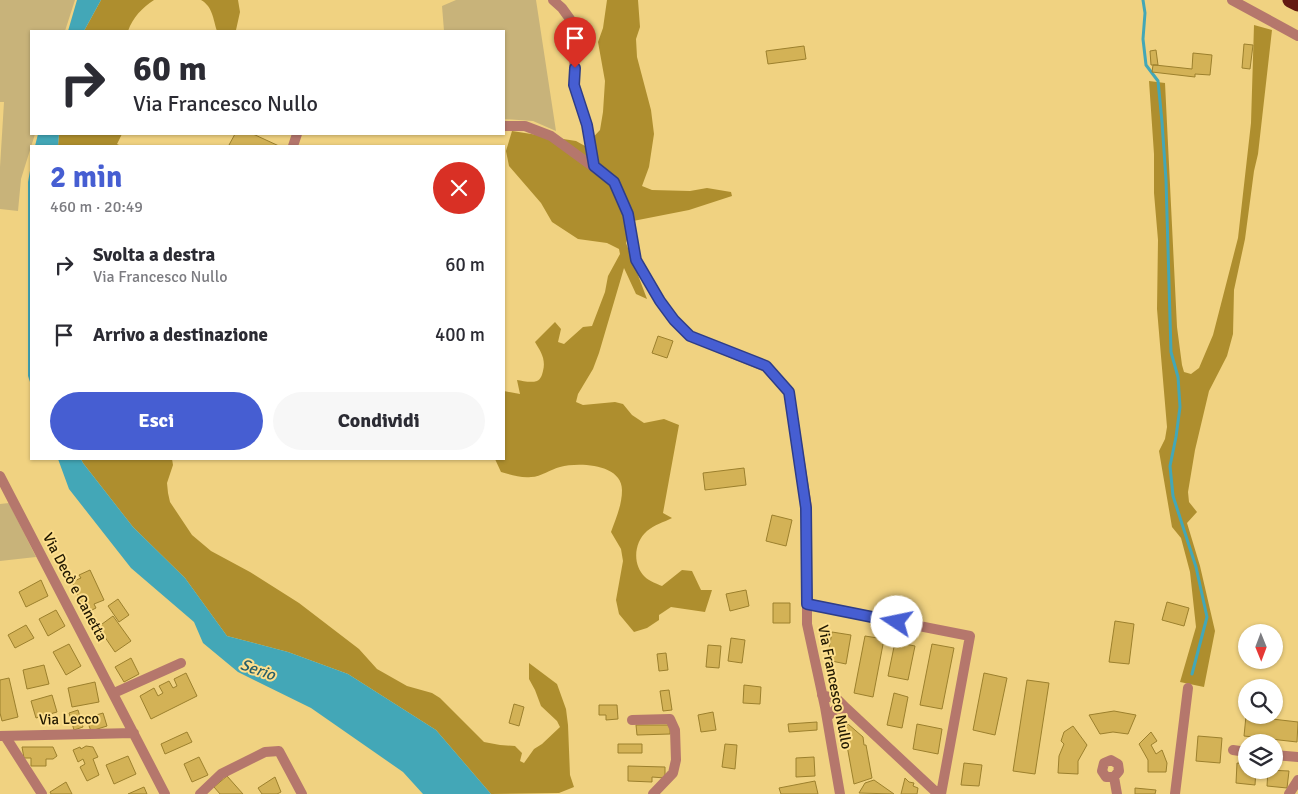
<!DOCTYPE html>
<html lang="it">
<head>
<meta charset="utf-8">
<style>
	:root { --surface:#fff; --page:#f7f7f7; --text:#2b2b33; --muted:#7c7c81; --accent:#465ed2 }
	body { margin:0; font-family:Signika,sans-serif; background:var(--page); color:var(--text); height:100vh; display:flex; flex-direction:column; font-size:19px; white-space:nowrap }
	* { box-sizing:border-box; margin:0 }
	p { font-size:16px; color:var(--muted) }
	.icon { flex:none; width:28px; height:28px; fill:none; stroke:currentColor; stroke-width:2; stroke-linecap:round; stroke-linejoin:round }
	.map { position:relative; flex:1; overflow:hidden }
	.drawer { position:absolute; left:30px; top:145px; width:475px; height:315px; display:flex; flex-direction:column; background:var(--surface); border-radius:0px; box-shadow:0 1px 4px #0004 }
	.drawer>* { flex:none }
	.guide { position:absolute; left:30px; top:30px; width:475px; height:105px; border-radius:0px; box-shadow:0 1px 4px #0004; background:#fff; color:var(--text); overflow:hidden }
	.needle { width:32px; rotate:179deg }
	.fabs { position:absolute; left:1238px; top:624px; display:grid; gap:10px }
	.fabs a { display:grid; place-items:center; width:45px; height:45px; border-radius:50%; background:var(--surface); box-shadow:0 1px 4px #0004; font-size:25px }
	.pin { position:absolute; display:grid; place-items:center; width:42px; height:42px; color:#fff; margin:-51px -21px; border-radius:50% 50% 50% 0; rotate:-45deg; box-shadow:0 0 5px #0007 }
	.pin .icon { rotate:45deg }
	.me { position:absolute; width:55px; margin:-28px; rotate:281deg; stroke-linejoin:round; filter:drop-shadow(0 0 4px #0008) }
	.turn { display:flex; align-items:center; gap:18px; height:105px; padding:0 20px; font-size:22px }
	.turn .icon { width:65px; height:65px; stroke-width:2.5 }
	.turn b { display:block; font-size:35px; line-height:42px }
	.round { display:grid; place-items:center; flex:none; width:52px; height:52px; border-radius:26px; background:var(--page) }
	.headline { display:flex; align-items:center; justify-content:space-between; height:85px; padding:0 20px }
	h1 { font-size:30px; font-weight:800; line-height:38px; color:var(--accent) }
	.button { display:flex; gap:10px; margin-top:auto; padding:10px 20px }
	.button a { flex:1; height:58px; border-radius:30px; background:var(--accent); color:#fff; font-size:20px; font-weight:800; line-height:58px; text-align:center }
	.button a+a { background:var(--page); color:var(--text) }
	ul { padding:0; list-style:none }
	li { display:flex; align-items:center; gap:15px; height:70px; padding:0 20px }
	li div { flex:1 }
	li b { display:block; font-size:19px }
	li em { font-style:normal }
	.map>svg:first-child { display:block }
	.green { fill:#c8b37a }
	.forest { fill:#ae8e2e }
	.water { fill:#43a7b7 }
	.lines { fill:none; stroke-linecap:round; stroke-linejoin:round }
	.stream { stroke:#43a7b7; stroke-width:3 }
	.building { fill:#d3b256; stroke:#9c802d }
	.minor { stroke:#b5776c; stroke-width:10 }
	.highway { stroke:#631a11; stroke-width:15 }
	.route-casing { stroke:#2e3d88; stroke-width:12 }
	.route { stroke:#465ed2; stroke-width:9 }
	.labels { text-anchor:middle; stroke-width:4; stroke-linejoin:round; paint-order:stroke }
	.street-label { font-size:15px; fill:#211801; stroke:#fddf8e }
	.water-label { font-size:16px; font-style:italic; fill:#295f69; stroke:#fddf8e }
</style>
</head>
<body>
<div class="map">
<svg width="1298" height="794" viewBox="0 0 1298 794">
	<rect width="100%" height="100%" fill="#f0d281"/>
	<path class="green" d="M0 0H75L65 31H31V134H35L21 179 18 211 0 209V167L4 102H0Z
		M456 0H536L556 131 533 121 504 119V31H444L442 6Z
		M9 503 36 557 0 561V504Z"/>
	<path class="forest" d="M101 0H154C142 8 133 17 128 31H84Z
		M201 0H238L240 12 236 30 217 31C213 19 213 7 201 0Z
		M607 0H638L640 27 636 39 637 57 651 110 654 134 649 167 642 186 652 190 690 191 707 188 731 192 732 196 689 210 633 221 626 243 647 299 636 294 624 268 599 353 593 369 578 394 576 402 583 405 615 402 623 404 632 415 644 423 664 419 679 425 663 513 672 518C664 522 654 525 647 531 634 542 632 565 645 577 649 581 657 584 662 586L682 570 692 571 701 590H712L705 612 671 607 659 615V620L647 628 634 632 619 614 616 600 623 561 621 549 611 532C616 518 622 505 622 490 622 464 579 462 560 467 551 469 541 477 531 477 521 478 511 475 501 472L495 459H504V391L520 394 517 380C523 381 531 383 537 381 541 379 542 375 543 371 546 359 541 352 535 342L555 322 561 329 558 342 564 344 583 327 592 326 605 292 608 276 620 254 619 249 607 243 578 239 552 222 541 203 509 166 506 151 512 131 576 141 585 146 600 130 603 112 605 81 598 42 603 28Z
		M1254 25 1272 30 1258 154 1254 171 1245 239 1234 290 1233 334 1227 356 1209 391 1195 450 1188 492 1189 502 1197 512 1187 523 1200 566 1215 631 1204 687 1180 682 1196 627 1190 572 1181 538 1172 527 1159 451 1165 439 1167 427 1157 309 1158 240 1154 193V154L1149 81 1165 83 1177 327 1182 365 1184 372 1191 374 1199 368 1213 335 1238 238 1251 123Z
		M59 134H122L117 144 121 146H58Z
		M81 459H172L173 465 167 483 168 493 170 502 192 535 211 551 250 572 299 603 359 649 377 669 407 686 432 693 440 698 484 742 500 745 515 746 522 753 520 761 524 763 534 749 542 744 560 727 557 721 541 706 535 690 529 679V663L557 684 566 709 568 725 570 775 574 787 559 793 491 794 436 730 348 674 288 652 227 636 185 578 133 527 83 463Z"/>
	<path class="water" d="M77 0H101L84 31H68Z
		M38 134H59L58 146H35Z
		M31 165V385L28 376V182Z
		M58 459H81L83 463 133 527 185 578 227 636 288 652 348 674 436 730 491 794H423L403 772 311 708 238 672 203 643 194 622 131 568 69 489Z"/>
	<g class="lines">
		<path class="stream" d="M1143 0 1145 13 1143 39 1146 65 1158 81 1162 122 1166 180 1171 352 1178 377 1180 407 1176 437 1170 466 1173 496 1196 567 1207 617 1192 674"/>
	</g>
	<path class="building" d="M1244 44 1253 45 1250 69 1242 68Z
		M804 46 806 59 768 64 766 51Z
		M1156 50 1158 65H1151L1150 51Z
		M1193 53 1212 55 1210 75 1195 74V77L1152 72 1153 65H1155L1192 69Z
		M235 134H253L279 146H232L229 145Z
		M658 336 673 341 667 358 652 353Z
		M744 468 746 485 705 490 703 473Z
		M772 515 792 520 786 546 766 541Z
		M90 570 104 600 94 604 96 608 86 613 72 582 81 578 79 575Z
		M41 580 48 596 26 607 19 592Z
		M746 590 749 606 730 611 726 594Z
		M118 599 129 615 119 622 108 606Z
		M1167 602 1189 608 1184 626 1162 620Z
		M773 603H790V623H773Z
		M56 610 65 626 48 636 39 619Z
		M113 616 131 641 115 652 98 627Z
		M1115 621 1134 624 1129 664 1109 662Z
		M26 625 34 638 15 648 8 635Z
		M832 632 851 635 846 664 827 660Z
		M865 636 884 639 873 697 854 693Z
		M731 638 745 640 742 663 728 661Z
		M895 642 915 646 908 680 888 676Z
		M69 644 81 666 66 675 53 652Z
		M932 644 954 648 942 709 920 705Z
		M708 645 721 646 719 668 706 667Z
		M666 653 668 670 659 671 657 654Z
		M131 658 139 674 124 682 115 667Z
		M44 665 49 684 27 689 23 670Z
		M186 673 197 696 151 719 140 696 154 688 158 696 163 693 159 686 169 681 173 688 177 686 174 679Z
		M984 673 1007 678 995 735 973 730Z
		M9 678 18 717 2 721 0 713V680Z
		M1027 680 1049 683 1035 774 1013 771Z
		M95 682 99 702 72 707 68 688Z
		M744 685 761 687 760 704 743 703Z
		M669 690 672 710 663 711 660 691Z
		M894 693 908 697 902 728 887 725Z
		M52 695 57 712 36 718 31 701Z
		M514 704 524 707 519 726 509 723Z
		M599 705H617L618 719 606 720V715H599Z
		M78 710 83 727 74 730 69 713Z
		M1114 711 1136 715 1128 734 1113 732 1100 734 1089 715Z
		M713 712 716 730 701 732 698 715Z
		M103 713 107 726 91 731 86 718Z
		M1246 716 1298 722 1297 742 1244 736Z
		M817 722V730L789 732 788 724Z
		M848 724 863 737 864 745H866L872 778 854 784 844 729Z
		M917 724 942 729 938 754 913 749Z
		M636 725H670V734L637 735Z
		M1073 726 1087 745 1078 761V774L1058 773 1059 756 1064 744 1061 741 1064 732Z
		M187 732 192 742 165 754 161 744Z
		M1151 732 1157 741 1151 745 1156 754 1162 750 1167 763 1166 772H1148V760L1139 744Z
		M1198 736 1222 738 1220 763 1196 761Z
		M618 744H642V753H618Z
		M725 744 737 745 735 769 722 767Z
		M86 746 93 747 98 757 93 759 99 775 87 781 80 767 85 764 83 759 78 762 73 750 80 747 81 749Z
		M22 747H53L57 756 53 759H46V766H31V758H24Z
		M128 756 136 774 114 784 106 765Z
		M199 757 208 775 192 782 184 764Z
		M814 757 815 776 796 777V758Z
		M964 763 982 765 979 786 961 785Z
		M1237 763 1246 764V770H1256L1255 785 1236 783Z
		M628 766 665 767V778L652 777V782L628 781Z
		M1268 770 1289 771 1287 788 1267 786Z
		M227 776 243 794H220L214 787Z
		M275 777 281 792 277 794H262L258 788Z
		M905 778 909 782 914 783 913 786 918 788 917 794H901Z
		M874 780 894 794 859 793 865 783Z
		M815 781 818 794H781L779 788Z
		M66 782 72 794H51L50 792Z
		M144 787 147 794H128Z
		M1135 788 1156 790 1155 794H1135Z"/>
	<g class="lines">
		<path class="minor" d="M553 0 562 8 575 26 574 85 587 125 594 166
			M1232 0 1298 36
			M504 126H525L551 136 614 182 628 214 636 260 660 301 674 320 690 336 766 367 789 392 807 508V624L825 707 840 794
			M293 146 297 134
			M0 476 165 794
			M807 604 970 636 941 794
			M114 693 181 663
			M822 695 837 699 846 708 836 709 827 717
			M846 708 938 794
			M632 720 670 719 675 730 676 760 673 773 653 794
			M0 736 134 733
			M5 736 42 794
			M1233 750 1246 752
			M1274 755 1298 757
			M1111 760 1118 764 1119 771 1114 777H1106L1102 771 1104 763Z
			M1114 777 1117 794
			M200 794 221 774 265 752 279 751 302 794
			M1175 794 1188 688
			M1289 794 1298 780"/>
		<path class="highway" d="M1290 0 1298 4"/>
	</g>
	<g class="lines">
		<defs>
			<path id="route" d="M575 68 574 85 587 125 594 166 614 182 628 214 636 260 660 301 674 320 690 336 766 366 789 392 806 508 807 604 897 622"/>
		</defs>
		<use href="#route" class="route-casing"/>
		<use href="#route" class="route"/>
	</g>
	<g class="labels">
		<g class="street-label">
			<text transform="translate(75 587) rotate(62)" y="5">Via Decò e Canetta</text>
			<text transform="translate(835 687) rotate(79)" y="5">Via Francesco Nullo</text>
			<text transform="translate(69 719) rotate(-1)" y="5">Via Lecco</text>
		</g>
		<g class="water-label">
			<text transform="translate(258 669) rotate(19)" y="6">Serio</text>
		</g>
	</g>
</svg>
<div class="fabs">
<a><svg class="needle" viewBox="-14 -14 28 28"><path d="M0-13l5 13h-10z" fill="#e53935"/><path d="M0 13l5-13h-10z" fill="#7c7c81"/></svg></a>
<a><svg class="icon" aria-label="search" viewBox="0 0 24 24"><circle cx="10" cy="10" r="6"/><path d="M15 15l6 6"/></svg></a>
<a><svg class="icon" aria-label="layers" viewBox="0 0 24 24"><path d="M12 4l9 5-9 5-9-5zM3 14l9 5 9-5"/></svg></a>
</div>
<div class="pin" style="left:575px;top:68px;background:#d93025"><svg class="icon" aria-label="arrive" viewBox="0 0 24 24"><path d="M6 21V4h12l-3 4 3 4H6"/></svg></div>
<svg class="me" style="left:897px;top:622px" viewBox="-20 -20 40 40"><circle r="19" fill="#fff"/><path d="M0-13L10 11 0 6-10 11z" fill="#465ed2"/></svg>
<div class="guide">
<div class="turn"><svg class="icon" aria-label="right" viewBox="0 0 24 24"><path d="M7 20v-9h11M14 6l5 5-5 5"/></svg><div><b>60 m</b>Via Francesco Nullo</div></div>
</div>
<section class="drawer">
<div class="headline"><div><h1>2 min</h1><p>460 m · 20:49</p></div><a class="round" style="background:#d93025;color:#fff"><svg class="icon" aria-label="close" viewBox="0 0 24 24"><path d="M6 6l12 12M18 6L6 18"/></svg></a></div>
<ul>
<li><svg class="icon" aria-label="right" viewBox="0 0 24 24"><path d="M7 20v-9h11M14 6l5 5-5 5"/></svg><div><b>Svolta a destra</b><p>Via Francesco Nullo</p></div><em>60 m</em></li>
<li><svg class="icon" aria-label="arrive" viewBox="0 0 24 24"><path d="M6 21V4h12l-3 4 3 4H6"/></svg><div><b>Arrivo a destinazione</b></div><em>400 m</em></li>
</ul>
<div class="button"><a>Esci</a><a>Condividi</a></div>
</section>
</div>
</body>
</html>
